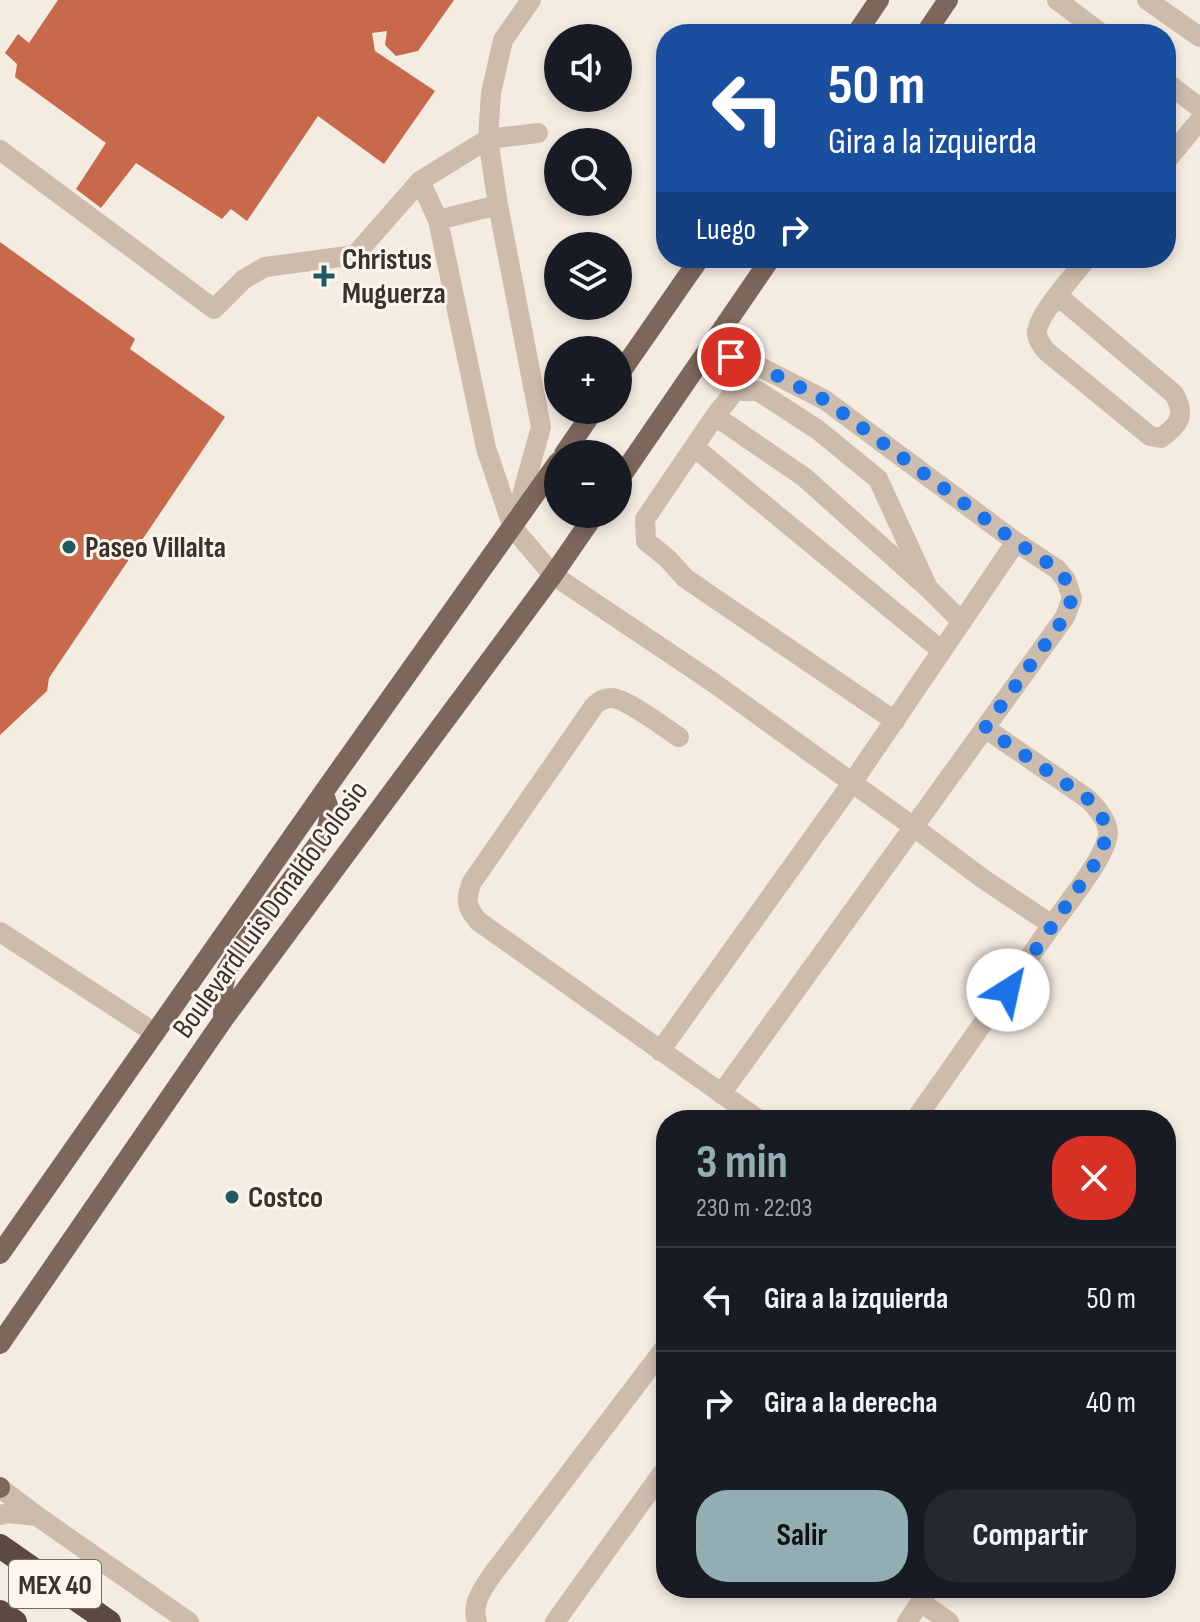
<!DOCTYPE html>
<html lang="es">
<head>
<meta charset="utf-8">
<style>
	:root { --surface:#171b24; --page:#242831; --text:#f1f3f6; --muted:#9ea1a6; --line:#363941; --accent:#92aeb2 }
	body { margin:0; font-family:"Sofia Sans Condensed",sans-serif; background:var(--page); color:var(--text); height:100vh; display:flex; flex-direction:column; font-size:30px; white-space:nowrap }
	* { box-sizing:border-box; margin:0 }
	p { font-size:26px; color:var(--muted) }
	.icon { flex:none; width:44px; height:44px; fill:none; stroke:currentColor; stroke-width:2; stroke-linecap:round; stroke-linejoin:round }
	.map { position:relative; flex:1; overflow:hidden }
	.side { position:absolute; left:656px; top:1110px; width:520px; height:488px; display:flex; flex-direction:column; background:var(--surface); border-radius:32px; box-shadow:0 4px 12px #0003 }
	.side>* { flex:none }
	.banner { position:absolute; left:656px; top:24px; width:520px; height:244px; border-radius:32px; box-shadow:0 4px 12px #0003; background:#1a4fa0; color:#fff; overflow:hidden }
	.fabs { position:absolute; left:544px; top:24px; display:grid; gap:16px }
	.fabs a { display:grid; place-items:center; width:88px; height:88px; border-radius:50%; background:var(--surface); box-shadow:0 4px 12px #0003; font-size:40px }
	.pin { position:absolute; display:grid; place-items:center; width:68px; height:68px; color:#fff; margin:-34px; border:4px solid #fff; border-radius:50%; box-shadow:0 2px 8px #0007 }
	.me { position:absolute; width:88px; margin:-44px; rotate:35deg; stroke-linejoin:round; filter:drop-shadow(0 0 6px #0008) }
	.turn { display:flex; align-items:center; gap:28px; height:168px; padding:0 40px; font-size:36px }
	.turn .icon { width:104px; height:104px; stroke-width:2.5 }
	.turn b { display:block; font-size:56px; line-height:68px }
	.then { display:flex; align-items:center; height:76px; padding:0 40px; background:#0003; gap:16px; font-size:30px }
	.round { display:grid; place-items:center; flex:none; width:84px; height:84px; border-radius:32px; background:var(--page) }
	.headline { display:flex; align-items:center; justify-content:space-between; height:136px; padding:0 40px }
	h1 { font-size:48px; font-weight:700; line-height:60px; color:var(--accent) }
	.button { display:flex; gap:16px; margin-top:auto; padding:16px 40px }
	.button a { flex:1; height:92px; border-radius:32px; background:var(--accent); color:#111; font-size:32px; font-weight:700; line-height:92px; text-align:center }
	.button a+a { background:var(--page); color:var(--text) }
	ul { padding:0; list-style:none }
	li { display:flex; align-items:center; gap:24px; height:104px; padding:0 40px; border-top:2px solid var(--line) }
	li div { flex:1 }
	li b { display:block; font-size:30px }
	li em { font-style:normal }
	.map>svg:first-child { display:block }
	.building { fill:#c8694b }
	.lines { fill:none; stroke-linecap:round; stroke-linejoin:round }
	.minor { stroke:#cdbbac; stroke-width:20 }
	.major { stroke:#7d675c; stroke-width:20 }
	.highway { stroke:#5c4a42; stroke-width:24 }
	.route { stroke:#1a73e8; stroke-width:14; stroke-dasharray:0 25.2 }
	.poi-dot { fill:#1f5a5e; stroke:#fbf5ee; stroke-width:3 }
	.labels { text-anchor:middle; stroke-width:6; stroke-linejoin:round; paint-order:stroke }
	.shield { fill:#fbf5ee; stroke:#756b66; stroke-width:2 }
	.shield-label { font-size:28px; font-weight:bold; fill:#3b302b }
	.poi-label { font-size:30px; font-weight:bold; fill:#3b302b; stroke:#fbf5ee; text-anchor:start }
	.street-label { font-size:30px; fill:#3b302b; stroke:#fbf5ee }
</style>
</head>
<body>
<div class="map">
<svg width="1200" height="1622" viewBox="0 0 1200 1622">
	<rect width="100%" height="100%" fill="#f4ebe1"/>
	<path class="building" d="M58 0H454L418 51 396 56 385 45 387 31 372 33 375 51 435 91 384 164 318 116 247 221 231 209 222 219 136 163 101 208 76 189 106 143 15 77 17 64 5 53 18 34 29 43Z
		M0 242 135 339 130 349 225 417 49 678 47 691 0 735Z"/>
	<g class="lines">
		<path class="minor" d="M1057 0 1102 34
			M1147 0 1200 37
			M1166 82 1200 108
			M0 150 214 309 244 279 265 267 355 255 420 181 488 139 491 93 503 40 531 0
			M1166 161 1200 120
			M420 181 438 220 486 448 513 528 553 575 714 683 915 828 982 878 1052 925 915 1120
			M438 220 498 205
			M1058 296 1174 394C1186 415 1180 424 1161 438L1150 436 1046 351C1042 346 1038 340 1037 334 1035 317 1076 273 1087 258
			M708 350 754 364 825 400 1016 542 1057 569 1066 580 1072 598 1065 617 721 1094
			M715 416 804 477 928 588 962 622
			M694 447 942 651
			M515 520 541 427 498 205 488 139 538 133
			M895 721 685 578 668 559 646 541 645 519 715 416 735 391H758L818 430 878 479 928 588
			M985 728 1088 799C1096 807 1107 819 1108 832 1108 855 1066 905 1052 925
			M679 737C665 728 626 698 611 698 604 698 598 702 594 706L472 882C465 899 466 907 478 921L759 1120
			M0 932 155 1033
			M660 1051 852 783 1016 542
			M0 1488 37 1516 189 1622
			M0 1515 8 1513 37 1516
			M921 1602 949 1622
			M477 1622C471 1604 482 1590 492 1575L666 1346
			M555 1622 666 1468
			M907 1622 930 1588"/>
		<path class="major" d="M856 34 879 0
			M925 34 948 0
			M618 376 700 258
			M564 454 594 410
			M618 481 771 258
			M223 1020V989L227 970 243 944 324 836C331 819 331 809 323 793
			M0 1254 323 793 558 462
			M0 1344 223 1020 553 575 595 514
			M0 1487V1488"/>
		<path class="highway" d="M0 1546 109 1622
			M0 1612 15 1622"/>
	</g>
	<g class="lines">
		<path class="route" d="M731 357 754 364 825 400 1016 542 1057 569 1066 580 1072 598 1065 617 985 728 1088 799C1108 822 1109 826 1101 855L1008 990"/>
	</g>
	<g class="poi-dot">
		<path d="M320 264h8v8h8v8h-8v8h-8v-8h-8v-8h8z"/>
		<circle cx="69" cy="547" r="8"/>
		<circle cx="232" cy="1197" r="8"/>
	</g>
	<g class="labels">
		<rect class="shield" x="9" y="1560" width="92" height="48" rx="6"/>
		<g class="shield-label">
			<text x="55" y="1594">MEX 40</text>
		</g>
		<g class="poi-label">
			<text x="342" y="269">Christus<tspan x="342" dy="34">Muguerza</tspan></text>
			<text x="85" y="557">Paseo Villalta</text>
			<text x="248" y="1207">Costco</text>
		</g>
		<g class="street-label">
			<text transform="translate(270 909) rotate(-54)" y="10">Boulevard Luis Donaldo Colosio</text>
		</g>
	</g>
</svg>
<div class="fabs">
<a><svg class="icon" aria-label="sound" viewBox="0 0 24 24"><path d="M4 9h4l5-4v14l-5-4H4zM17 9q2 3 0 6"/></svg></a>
<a><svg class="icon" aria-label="search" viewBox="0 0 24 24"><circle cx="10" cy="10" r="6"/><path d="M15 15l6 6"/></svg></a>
<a><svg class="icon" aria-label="layers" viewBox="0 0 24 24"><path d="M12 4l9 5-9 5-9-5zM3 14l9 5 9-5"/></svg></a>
<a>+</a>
<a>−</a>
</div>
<div class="pin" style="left:731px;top:357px;background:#d93025"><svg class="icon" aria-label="arrive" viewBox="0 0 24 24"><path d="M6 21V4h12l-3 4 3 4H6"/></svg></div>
<svg class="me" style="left:1008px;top:990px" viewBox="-20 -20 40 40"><circle r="19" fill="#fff"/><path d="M0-13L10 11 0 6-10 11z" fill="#1a73e8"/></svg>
<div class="banner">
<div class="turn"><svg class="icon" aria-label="left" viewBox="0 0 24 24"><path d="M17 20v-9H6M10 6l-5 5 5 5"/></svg><div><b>50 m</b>Gira a la izquierda</div></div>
<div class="then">Luego<svg class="icon" aria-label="right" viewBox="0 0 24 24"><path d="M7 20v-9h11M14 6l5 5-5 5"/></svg></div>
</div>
<section class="side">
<div class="headline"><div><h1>3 min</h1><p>230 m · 22:03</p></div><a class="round" style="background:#d93025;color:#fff"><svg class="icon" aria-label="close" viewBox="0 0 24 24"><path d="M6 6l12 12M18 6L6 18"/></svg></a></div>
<ul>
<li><svg class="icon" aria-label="left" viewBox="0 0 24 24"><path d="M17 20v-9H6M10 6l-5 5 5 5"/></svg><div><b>Gira a la izquierda</b></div><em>50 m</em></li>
<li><svg class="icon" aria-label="right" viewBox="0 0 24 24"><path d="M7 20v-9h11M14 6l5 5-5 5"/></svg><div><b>Gira a la derecha</b></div><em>40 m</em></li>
</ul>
<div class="button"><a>Salir</a><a>Compartir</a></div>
</section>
</div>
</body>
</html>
